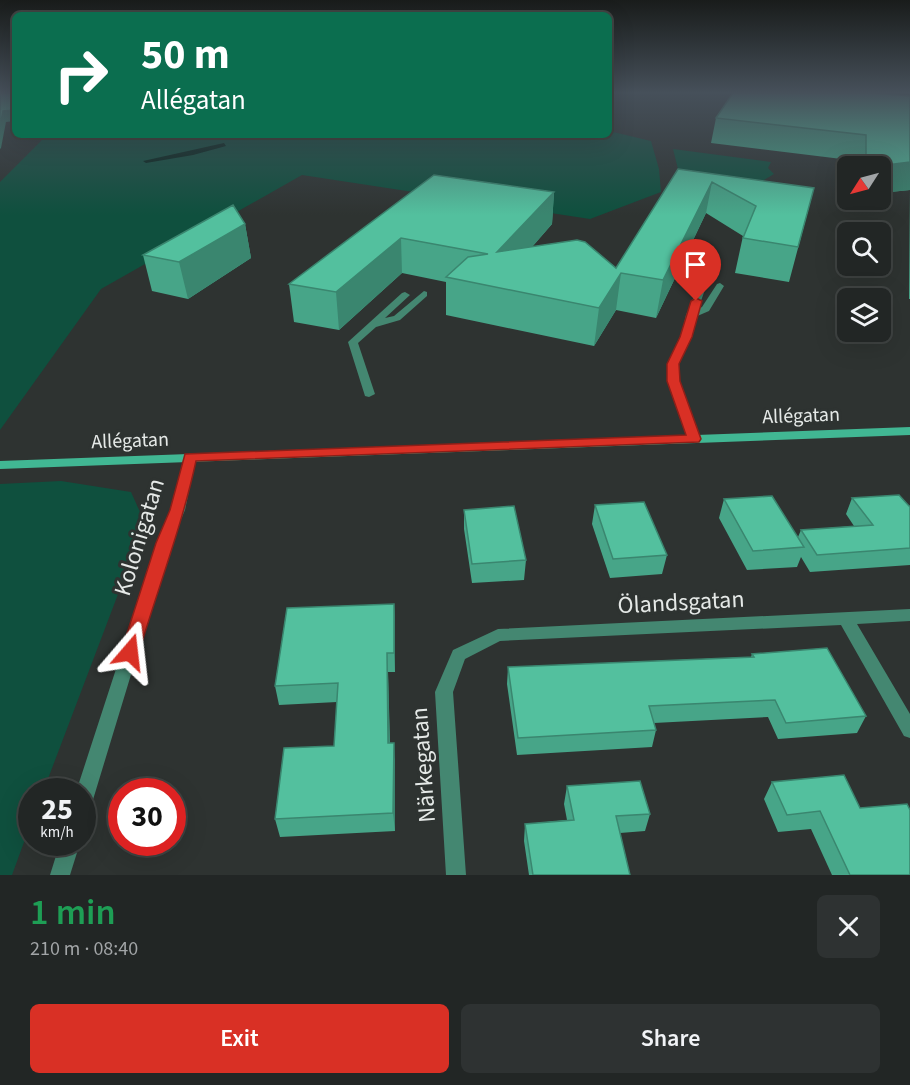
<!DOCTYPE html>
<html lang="en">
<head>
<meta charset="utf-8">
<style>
	:root { --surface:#222625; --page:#2e3232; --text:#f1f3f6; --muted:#a2a5a7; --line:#3f4342; --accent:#d93025 }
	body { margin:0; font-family:"Source Sans 3",sans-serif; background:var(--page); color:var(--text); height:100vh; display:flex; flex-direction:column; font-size:22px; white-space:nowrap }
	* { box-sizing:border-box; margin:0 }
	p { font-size:20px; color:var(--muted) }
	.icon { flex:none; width:33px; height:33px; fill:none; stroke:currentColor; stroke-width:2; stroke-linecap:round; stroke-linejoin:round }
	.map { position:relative; height:875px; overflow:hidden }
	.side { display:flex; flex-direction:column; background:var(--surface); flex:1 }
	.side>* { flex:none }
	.banner { position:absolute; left:12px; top:12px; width:600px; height:126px; border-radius:9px; box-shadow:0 6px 24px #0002,0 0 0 2px var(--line); background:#0b6e4f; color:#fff; overflow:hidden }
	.needle { width:39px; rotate:234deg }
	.fabs { position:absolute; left:837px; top:156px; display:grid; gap:12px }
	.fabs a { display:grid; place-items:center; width:54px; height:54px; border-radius:9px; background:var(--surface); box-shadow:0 6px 24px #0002,0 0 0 2px var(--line); font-size:30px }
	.speed { position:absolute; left:18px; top:778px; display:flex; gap:12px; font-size:30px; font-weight:700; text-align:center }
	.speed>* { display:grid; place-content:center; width:78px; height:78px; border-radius:50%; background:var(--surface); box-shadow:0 6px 24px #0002,0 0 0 2px var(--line); line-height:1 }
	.speed small { font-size:15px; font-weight:400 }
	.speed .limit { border:9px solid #d22; background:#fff; color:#111 }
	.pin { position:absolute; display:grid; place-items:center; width:51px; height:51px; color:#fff; margin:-62px -26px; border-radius:50% 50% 50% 0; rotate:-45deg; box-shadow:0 0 6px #0007 }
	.pin .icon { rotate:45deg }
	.me { position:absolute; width:66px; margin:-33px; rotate:17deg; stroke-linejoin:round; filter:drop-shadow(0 0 4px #0008) }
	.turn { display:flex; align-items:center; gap:21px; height:126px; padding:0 30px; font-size:27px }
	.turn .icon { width:78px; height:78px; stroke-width:2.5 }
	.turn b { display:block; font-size:42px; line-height:51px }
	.round { display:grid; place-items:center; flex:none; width:63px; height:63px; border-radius:9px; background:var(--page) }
	.overview { display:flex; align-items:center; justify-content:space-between; height:102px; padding:0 30px }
	h1 { font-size:36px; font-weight:600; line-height:45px; color:#1e9e55 }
	.cta { display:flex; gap:12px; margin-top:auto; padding:12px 30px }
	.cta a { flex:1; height:69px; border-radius:9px; background:var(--accent); color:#fff; font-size:24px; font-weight:600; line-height:69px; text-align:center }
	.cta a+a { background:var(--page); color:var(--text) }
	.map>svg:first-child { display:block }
	.green { fill:#0f503e }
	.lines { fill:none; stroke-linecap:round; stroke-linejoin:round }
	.stream { fill:#002117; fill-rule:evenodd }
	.street { fill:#448771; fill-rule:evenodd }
	.secondary { fill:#41b793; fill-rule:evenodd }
	.wall { fill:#47a588 }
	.shaded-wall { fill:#3a866f }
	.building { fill:#53c09e; stroke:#3a866f; stroke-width:1.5 }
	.route { fill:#d93025; stroke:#8d1f18; stroke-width:1.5 }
	.labels { text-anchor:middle; stroke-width:6; stroke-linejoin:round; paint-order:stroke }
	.street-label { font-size:20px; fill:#e5e9e7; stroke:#2e3331 }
	.near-street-label { font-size:24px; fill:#e5e9e7; stroke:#2e3331 }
</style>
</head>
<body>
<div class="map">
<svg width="910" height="875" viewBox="0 0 910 875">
	<rect width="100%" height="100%" fill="#2e3331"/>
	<path class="green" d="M609 131 651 141 659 169 661 192 590 219 302 175 101 289 0 430V182L47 135H609Z
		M673 149 771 162 768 168 774 174 754 186 681 181Z
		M61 481 131 492 145 523 43 792H32L31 823 12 875H0V484Z"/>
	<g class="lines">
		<path class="stream" d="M224 143 226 146 193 155 146 163 143 161Z"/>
		<path class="street" d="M878 93 910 97V101L881 95Z
			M720 283 724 286 709 311 695 317 691 337 678 364 679 382 700 439 694 443 688 439 669 382 668 364 681 337 686 315 698 287 702 284 706 287 698 309 702 307 717 284Z
			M424 291 427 292V296L400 320 376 327 358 343 375 394 369 397 365 396 348 342 402 293 405 292 410 295 385 318 394 316Z
			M190 453 196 457 185 510 171 543 92 803 89 810 82 812V792H76L157 543 171 510 184 457Z
			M910 609V621L857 624 910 714V738L904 736 841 625 500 641 465 659 453 692 466 875H446L435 692 453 650 498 629Z
			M60 843H80L70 875H50Z"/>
		<path class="secondary" d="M910 427V435L0 469V461Z"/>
	</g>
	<path class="wall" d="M910 96V299H909L910 190 880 193V166H858V161L711 143 716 118Z
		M678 169 814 188 789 282 735 273 743 236 706 213 656 318 616 310 594 346 446 315V282L402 273 339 330 294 322 289 284 434 175 554 192 552 224 532 247 616 268Z
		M245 224 251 258 188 299 152 291 143 255Z
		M852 498 910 506V565L810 572 801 557 797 567 747 570 719 518 724 499 798 537 801 530 854 526 846 514Z
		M595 505 667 555 662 574 610 578 592 524Z
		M464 510 526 560 524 580 472 583 464 529Z
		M394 604 395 622V672H388L390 743 395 761V831L280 837 275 819 334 746 337 702 279 705 275 686Z
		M752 654 866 716 857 733 778 739 768 717 654 723 656 730 652 747 517 755 507 684 508 667 751 657Z
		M772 782 860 808 910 875H832L811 829 778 832 764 799Z
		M567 786 650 814 645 831 620 833 630 875H529L524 841 525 824 567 820 564 804Z"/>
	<path class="shaded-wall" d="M15 110V121L6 122 1 148 0 149V126L3 111Z
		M910 162V190L880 193V166H878Z
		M712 182 706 213 656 318 663 280Z
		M554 192 552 224 496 288 497 252Z
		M245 224 251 258 188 299 179 262Z
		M401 238 402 273 339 330 336 292Z
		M621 273 616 310 594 346 599 308Z
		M394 604 395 622V672L394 653Z
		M387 653 388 672 390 761 388 743Z
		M394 743 395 761V831L393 813Z"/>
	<path class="building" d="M0 93H15V110L3 111 0 126Z
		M733 93H874L910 96V162L878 166 866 160V135L716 118Z
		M678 169 814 188 798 247 743 238 756 206 712 182 663 280 621 273 599 308 446 277 468 257 488 254 401 238 336 292 289 284 434 175 554 192 497 252 577 240 585 242 616 268Z
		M233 205 245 224 179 262 143 255Z
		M899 495 909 506H910V548L817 555 801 530 873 525 852 498Z
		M772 496 804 547 753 551 724 499Z
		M644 502 667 555 613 559 595 505Z
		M514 506 526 560 472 564 464 510Z
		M394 604V653H387L388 743H394L393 813 275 819 284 748 334 746 338 683 275 686 287 608Z
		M827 648 866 716 786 723 775 700 649 706 656 730 518 738 508 667 754 657 752 654Z
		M844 775 860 808 907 804 910 810V875H850L820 811 787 815 772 782Z
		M640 781 650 814 616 816 630 875H533L525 824 574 820 567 786Z"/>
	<linearGradient id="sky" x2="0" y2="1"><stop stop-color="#191c1b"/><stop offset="0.43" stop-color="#46505a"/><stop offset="1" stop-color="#46505a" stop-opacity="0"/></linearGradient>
	<rect width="910" height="215" fill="url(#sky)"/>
	<path class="route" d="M696 298 702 301 692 337 679 364 680 381 701 439 699 442 196 461C182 526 158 588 139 652L137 657 130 659 123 657 121 652 156 543 170 510 185 454 686 435 667 381V364L680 337 691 301Z"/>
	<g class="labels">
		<g class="street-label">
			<text transform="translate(801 415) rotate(-2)" y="7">Allégatan</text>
			<text transform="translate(130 440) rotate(-2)" y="7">Allégatan</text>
		</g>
		<g class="near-street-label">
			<text transform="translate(139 537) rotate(-73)" y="8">Kolonigatan</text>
			<text transform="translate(681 602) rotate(-3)" y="8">Ölandsgatan</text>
			<text transform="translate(423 765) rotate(-94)" y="8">Närkegatan</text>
		</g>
	</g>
</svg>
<div class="fabs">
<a><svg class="needle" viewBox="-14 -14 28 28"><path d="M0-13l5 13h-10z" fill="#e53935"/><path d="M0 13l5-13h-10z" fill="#a2a5a7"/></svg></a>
<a><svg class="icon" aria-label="search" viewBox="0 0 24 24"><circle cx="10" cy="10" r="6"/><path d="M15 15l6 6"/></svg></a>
<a><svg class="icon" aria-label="layers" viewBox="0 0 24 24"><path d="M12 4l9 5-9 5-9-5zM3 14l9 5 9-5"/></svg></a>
</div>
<div class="speed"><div>25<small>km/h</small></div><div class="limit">30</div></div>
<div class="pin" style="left:696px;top:301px;background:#d93025"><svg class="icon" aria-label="arrive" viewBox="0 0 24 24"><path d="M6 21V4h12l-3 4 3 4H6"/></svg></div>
<svg class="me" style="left:130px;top:652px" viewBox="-20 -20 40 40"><path d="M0-17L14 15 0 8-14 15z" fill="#d93025" stroke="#fff" stroke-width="4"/></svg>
<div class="banner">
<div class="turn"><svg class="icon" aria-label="right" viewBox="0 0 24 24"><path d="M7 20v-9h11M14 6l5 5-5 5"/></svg><div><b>50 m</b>Allégatan</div></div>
</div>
</div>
<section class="side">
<div class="overview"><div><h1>1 min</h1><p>210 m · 08:40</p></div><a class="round"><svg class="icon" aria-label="close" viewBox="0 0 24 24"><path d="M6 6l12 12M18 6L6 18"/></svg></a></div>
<div class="cta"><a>Exit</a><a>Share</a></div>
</section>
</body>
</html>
